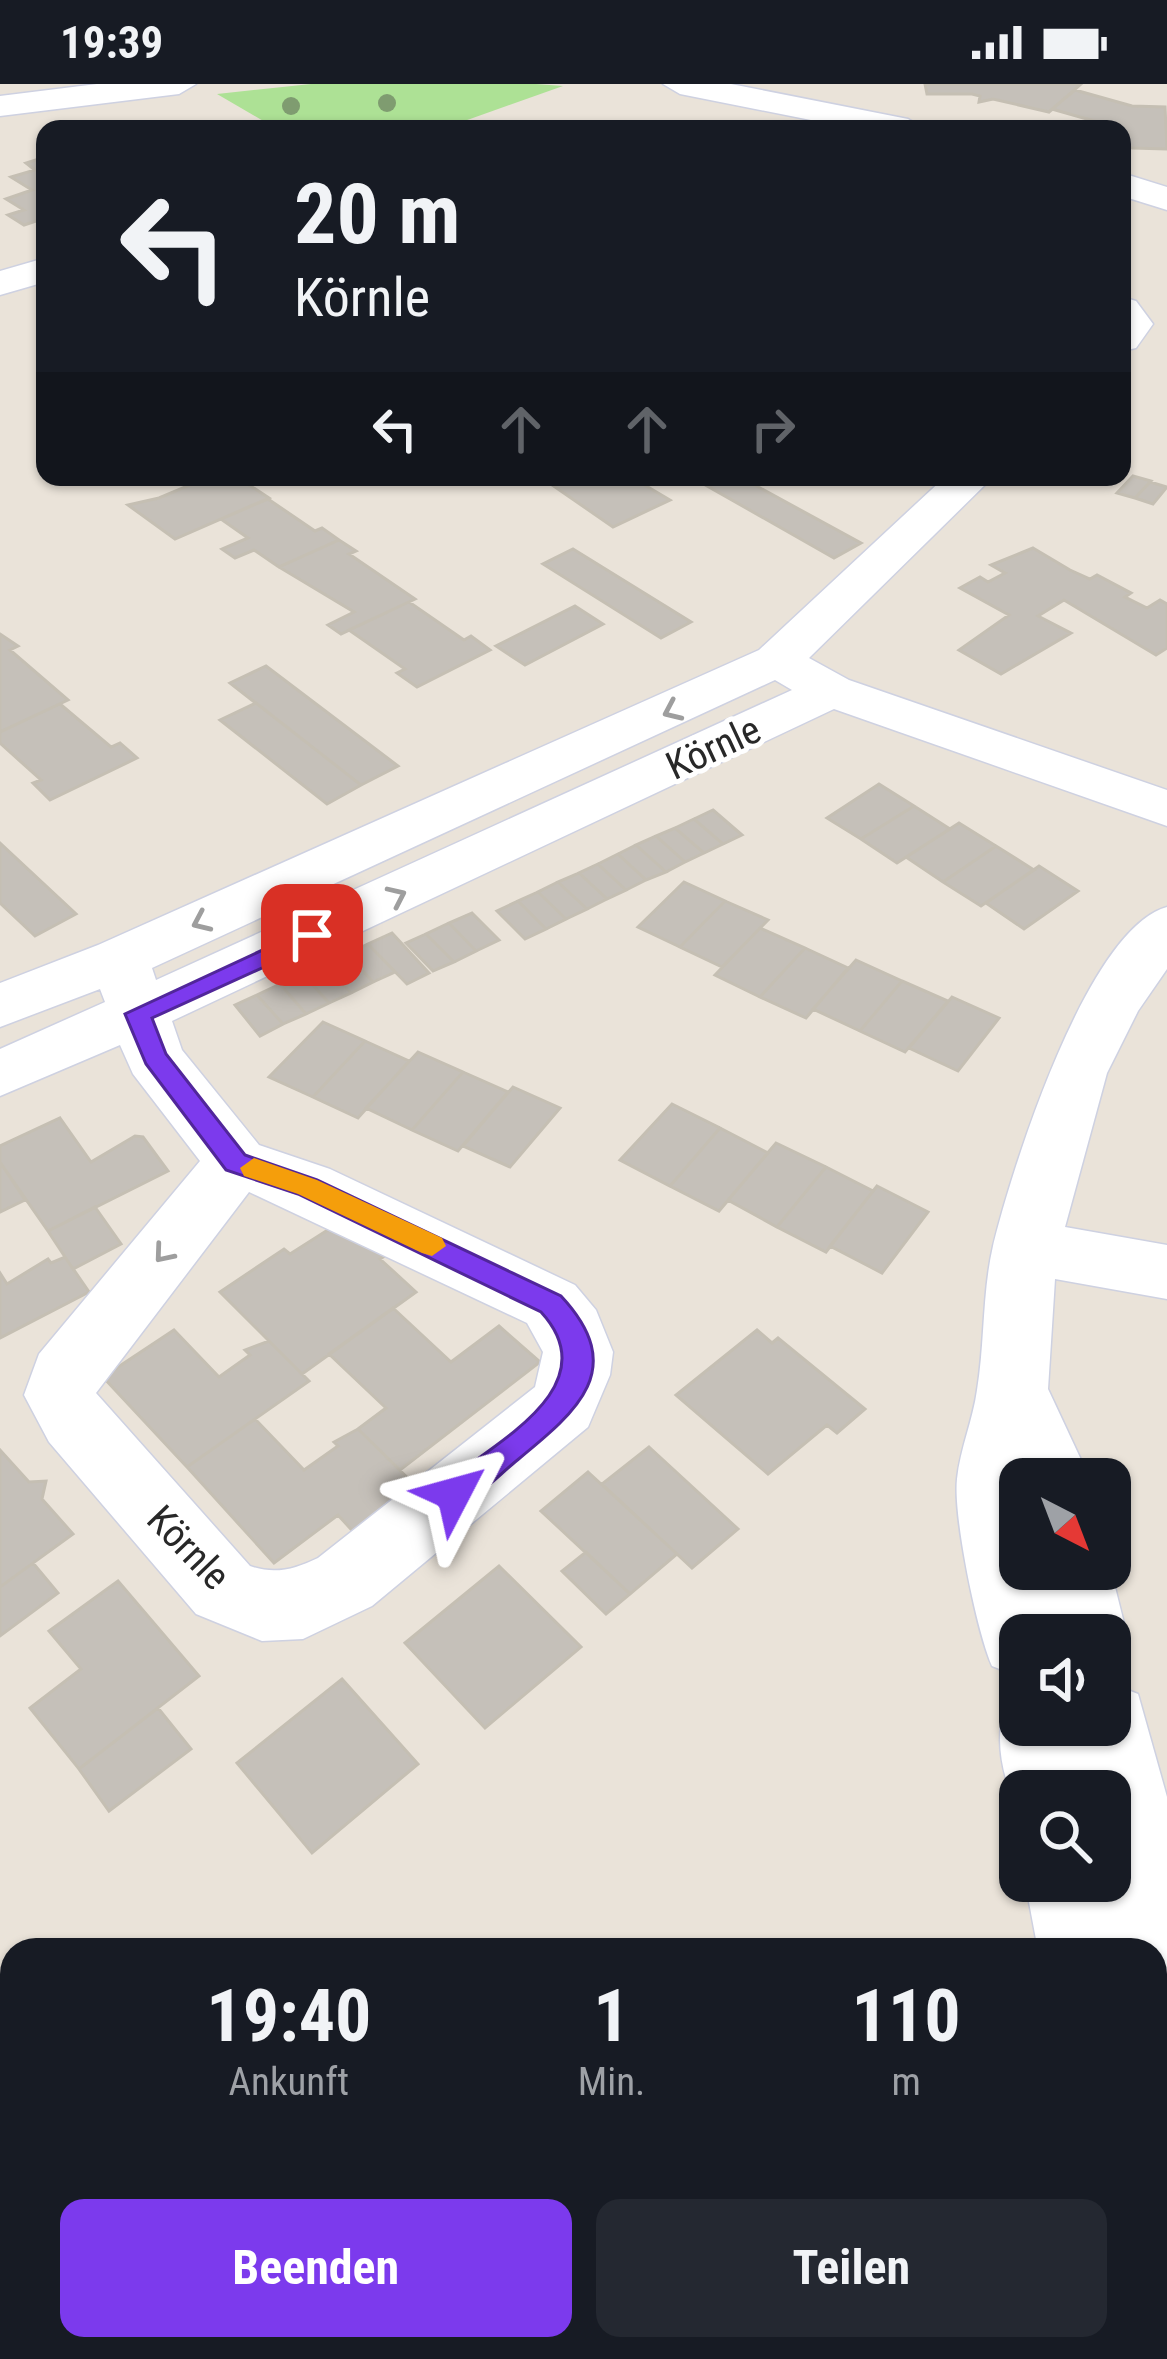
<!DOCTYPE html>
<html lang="de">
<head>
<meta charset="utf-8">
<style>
	:root { --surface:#171b24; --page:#242831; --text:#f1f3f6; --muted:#9ea1a6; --accent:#7c3aed }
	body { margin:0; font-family:"Roboto Condensed",sans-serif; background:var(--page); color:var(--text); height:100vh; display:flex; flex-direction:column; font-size:45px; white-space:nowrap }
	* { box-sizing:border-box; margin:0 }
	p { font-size:39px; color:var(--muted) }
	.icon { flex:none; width:66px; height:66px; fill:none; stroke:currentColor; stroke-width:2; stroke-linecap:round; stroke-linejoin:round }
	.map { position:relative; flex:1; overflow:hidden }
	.sheet { position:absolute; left:0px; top:1854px; width:1167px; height:423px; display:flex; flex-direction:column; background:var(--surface); border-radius:36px 36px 0 0; box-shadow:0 3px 9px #0004 }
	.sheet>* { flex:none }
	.guide { position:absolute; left:36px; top:36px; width:1095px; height:366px; border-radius:24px; box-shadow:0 3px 9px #0004; background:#171b24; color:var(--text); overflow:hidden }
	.needle { width:78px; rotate:138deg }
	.fabs { position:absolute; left:999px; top:1374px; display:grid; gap:24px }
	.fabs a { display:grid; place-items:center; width:132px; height:132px; border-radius:24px; background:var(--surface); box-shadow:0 3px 9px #0004; font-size:60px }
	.pin { position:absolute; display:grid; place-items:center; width:102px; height:102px; color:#fff; margin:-51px; border-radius:24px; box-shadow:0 6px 18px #0006 }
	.me { position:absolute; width:132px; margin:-66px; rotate:51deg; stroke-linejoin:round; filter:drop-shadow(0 0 9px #0008) }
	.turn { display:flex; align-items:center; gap:42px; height:252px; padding:0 60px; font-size:54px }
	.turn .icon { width:156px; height:156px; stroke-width:2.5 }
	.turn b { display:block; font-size:84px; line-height:102px }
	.lanes { display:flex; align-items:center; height:114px; padding:0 60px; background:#0003; justify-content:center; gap:60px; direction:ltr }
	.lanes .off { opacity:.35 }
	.eta { display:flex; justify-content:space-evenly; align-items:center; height:204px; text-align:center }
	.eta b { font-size:72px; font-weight:700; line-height:84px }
	.primary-button { display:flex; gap:24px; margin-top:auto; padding:24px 60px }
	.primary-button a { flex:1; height:138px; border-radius:24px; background:var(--accent); color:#fff; font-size:48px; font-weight:700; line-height:138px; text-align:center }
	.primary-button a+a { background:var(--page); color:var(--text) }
	.status { display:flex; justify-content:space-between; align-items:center; height:84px; padding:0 60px; background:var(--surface); direction:ltr }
	.status svg { height:33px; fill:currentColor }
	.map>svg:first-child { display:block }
	.green { fill:#ade195 }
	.building { fill:#c5c0b9; stroke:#c5bfb3; stroke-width:3 }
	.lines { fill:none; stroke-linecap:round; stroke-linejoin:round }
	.minor-casing { stroke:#ced1e1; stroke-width:3 }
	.minor { fill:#fff; fill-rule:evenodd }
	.tree { fill:#7f9c70 }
	.oneway { stroke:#9e9e9e }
	.route { fill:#7c3aed; stroke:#51269a; stroke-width:3 }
	.slow { fill:#f59e0b }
	.labels { text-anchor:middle; stroke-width:10; stroke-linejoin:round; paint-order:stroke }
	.street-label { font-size:39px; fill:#282828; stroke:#fff }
</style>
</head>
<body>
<div class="status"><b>19:39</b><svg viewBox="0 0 49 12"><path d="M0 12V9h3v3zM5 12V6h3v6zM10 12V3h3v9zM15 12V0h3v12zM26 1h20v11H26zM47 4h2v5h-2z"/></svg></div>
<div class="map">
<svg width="1167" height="2275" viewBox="0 0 1167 2275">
	<rect width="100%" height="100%" fill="#eae3d9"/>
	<path class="green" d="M311 0H536L563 2 442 45H277L217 10Z"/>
	<path class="building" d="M925 0H1081L1049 28 993 15 979 18 980 12 972 10H927Z
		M1075 6 1132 22 1165 23 1167 65 1132 64 1123 60 1122 45 1052 25Z
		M45 73V142L36 137 24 141 8 131 24 126 6 115 32 106 11 93 35 86 26 79Z
		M1133 392 1151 397 1135 414 1117 409Z
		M198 393H237L269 414 175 455 128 421 159 414 202 396Z
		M552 393H631L670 416 613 443 545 396Z
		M714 393H740L861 459 834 474 702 399Z
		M1150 398 1167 403 1153 420 1135 414Z
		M268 415 315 447 322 444 339 456 279 483 254 466 235 474 222 465 248 454 221 435Z
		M339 456 356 467 349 470 415 515 341 550 328 541 354 528 279 483Z
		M1033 464 1070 486 1090 495 1097 491 1131 509 1125 513 1147 524 1160 516 1167 520V564L1156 571 1064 516 1038 532 1071 549 1001 590 959 566 1009 531 960 504 980 493 988 498 1005 489 991 481Z
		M573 465 691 538 661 554 543 480Z
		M409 518 464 556 471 552 490 566 417 603 397 589 405 585 349 546Z
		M575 522 603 540 525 581 496 562Z
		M0 550 18 562 10 566 68 616 0 648Z
		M266 582 398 682 361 701 230 599Z
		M256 619 361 701 327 720 220 636Z
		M60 620 111 663 120 659 137 674 50 716 33 699 41 696 0 659V648Z
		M879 700 914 722 861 755 827 734Z
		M914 722 950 745 897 779 861 755Z
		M713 726 742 751 723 760 694 735Z
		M694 735 723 760 704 769 675 744Z
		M959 739 996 762 943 798 906 773Z
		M675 744 704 769 685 778 656 752Z
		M656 752 685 778 666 788 636 761Z
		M0 759 76 830 35 852 0 819Z
		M636 761 666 788 646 796 618 770Z
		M996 762 1034 786 981 822 943 798Z
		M618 770 646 796 626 806 598 780Z
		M598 780 626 806 607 815 579 789Z
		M1039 782 1078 807 1024 845 986 819Z
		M579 789 607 815 587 825 558 798Z
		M558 798 587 825 566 835 538 808Z
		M684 798 725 817 680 863 638 843Z
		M538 808 566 835 546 845 518 817Z
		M518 817 546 845 525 855 497 827Z
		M725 817 768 836 722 883 680 863Z
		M472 829 499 856 476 867 449 839Z
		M449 839 476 867 454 878 426 850Z
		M760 844 805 864 760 913 715 891Z
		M392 849 429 889 407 900 368 860Z
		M426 850 454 878 433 887 406 859Z
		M368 860 395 888 373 898 347 870Z
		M805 864 848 884 806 934 760 913Z
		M347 870 373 898 351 909 324 879Z
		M856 876 902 897 860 947 813 925Z
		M324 879 351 909 329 919 303 890Z
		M303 890 329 919 306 930 280 900Z
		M902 897 948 917 905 968 860 947Z
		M280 900 306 930 283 940 257 911Z
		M257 911 283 940 260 952 235 921Z
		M952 913 999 934 958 987 909 964Z
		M323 938 365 957 313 1013 269 993Z
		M365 957 409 977 358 1034 313 1013Z
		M418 968 463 988 412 1046 366 1024Z
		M463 988 508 1008 458 1067 412 1046Z
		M513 1003 560 1024 510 1083 463 1062Z
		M672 1020 720 1044 670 1102 620 1076Z
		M60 1034 91 1078 135 1052 143 1053 168 1087 48 1147 0 1078V1062Z
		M720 1044 768 1069 719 1127 670 1102Z
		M776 1059 826 1083 777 1143 728 1116Z
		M0 1078 25 1116 0 1128Z
		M826 1083 873 1107 826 1168 777 1143Z
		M877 1102 928 1128 882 1189 830 1162Z
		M95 1123 121 1160 73 1185 48 1147Z
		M331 1144 388 1170 380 1175 416 1208 302 1290 220 1208 284 1165 290 1170Z
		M65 1173 89 1208 0 1254V1189L7 1200 48 1175 51 1179Z
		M393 1224 451 1278 499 1242 540 1278 400 1386 358 1345 386 1324 329 1270Z
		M174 1246 219 1293 250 1271 245 1266 269 1257 309 1297 187 1383 103 1293Z
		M757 1246 772 1259 778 1254 865 1325 837 1349 827 1341 768 1390 676 1311Z
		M255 1335 304 1386 338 1362 334 1358 358 1345 421 1407 359 1454 338 1431 274 1479 187 1383Z
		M649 1363 738 1445 692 1484 602 1400Z
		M0 1366 29 1398 46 1397 42 1415 73 1450 0 1503Z
		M588 1388 677 1470 630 1510 541 1427Z
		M586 1468 630 1510 606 1530 562 1487Z
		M33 1479 58 1509 0 1552V1503Z
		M499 1482 581 1563 485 1644 405 1559Z
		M118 1497 199 1592 79 1685 30 1624 81 1585 49 1547Z
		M342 1595 418 1680 312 1769 237 1679Z
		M158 1624 191 1665 109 1727 79 1685Z"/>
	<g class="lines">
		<defs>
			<path id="minor" d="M97 0H196L179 10 0 32V12Z
				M663 0H731L908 35 925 45H856L680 10Z
				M1122 89 1167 103V126L1122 112Z
				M45 174V198L0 211V187Z
				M1122 213 1136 217 1153 240 1136 264 1122 267Z
				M945 393H993L809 574 849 596 1167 706V742L834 625 172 937 182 966 259 1061 330 1085 575 1201 596 1226 613 1268 610 1291 588 1343 372 1522 303 1555 262 1557 196 1530 49 1358 24 1311 39 1270 200 1077 133 990 120 961 0 1012V965L105 918 100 905 0 943V899L98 861 759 566ZM775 596 792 606 156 896 152 884ZM249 1108 527 1239 543 1268 535 1303 318 1474C295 1485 275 1491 250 1482L96 1309Z
				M1167 823V885L1138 927 1107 989 1065 1143 1167 1161V1215L1055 1195 1048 1305 1090 1395H1020V1485L1110 1483 1127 1551 1110 1578V1551H1020V1593L992 1582C977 1548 953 1432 957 1395 960 1365 973 1336 977 1306 985 1258 982 1210 993 1162 1012 1084 1087 845 1167 823Z
				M1110 1599 1138 1610 1167 1713V1968L1155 1973V1866H1038L1025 1797H1110V1707H1020V1733C1003 1694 991 1653 1009 1614L1020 1610V1641H1110Z
				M1054 2265H1152L1148 2275H1050Z"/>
		</defs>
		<use href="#minor" class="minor-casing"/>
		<use href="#minor" class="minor"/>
	</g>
	<g class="tree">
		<circle cx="387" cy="19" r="9"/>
		<circle cx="291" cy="22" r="9"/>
	</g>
	<defs><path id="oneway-chevron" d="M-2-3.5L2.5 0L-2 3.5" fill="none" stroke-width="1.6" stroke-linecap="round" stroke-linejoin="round" transform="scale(3)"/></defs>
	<g class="oneway">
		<use href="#oneway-chevron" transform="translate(672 627) rotate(156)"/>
		<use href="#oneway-chevron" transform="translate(397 812) rotate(-25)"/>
		<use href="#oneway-chevron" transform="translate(201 838) rotate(156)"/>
		<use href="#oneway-chevron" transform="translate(163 1170) rotate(130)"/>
	</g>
	<path class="route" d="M312 843 324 851 321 857 152 934 166 970 245 1071 317 1096 561 1212C630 1286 576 1328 515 1378 496 1394 477 1415 454 1423L443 1419 439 1410 443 1400C496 1358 609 1302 541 1228L298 1110 226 1086 146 980 125 930Z"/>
	<path class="slow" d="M254 1074 317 1096 442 1154 446 1162 432 1172 422 1169 298 1110 244 1092 240 1084Z"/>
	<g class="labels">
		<g class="street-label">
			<text transform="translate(713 663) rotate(-25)" y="14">Körnle</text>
			<text transform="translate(189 1463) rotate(46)" y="14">Körnle</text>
		</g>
	</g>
</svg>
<div class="fabs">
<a><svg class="needle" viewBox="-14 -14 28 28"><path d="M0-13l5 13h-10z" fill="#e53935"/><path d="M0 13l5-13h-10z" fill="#9ea1a6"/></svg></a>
<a><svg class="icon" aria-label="sound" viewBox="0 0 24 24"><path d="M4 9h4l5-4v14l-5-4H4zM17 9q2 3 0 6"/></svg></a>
<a><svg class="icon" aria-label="search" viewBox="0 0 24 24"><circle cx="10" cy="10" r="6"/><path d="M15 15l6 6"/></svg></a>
</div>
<div class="pin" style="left:312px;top:851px;background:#d93025"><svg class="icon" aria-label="arrive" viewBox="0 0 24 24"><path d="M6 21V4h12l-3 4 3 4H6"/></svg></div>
<svg class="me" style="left:454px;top:1410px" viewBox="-20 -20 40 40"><path d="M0-17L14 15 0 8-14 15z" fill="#7c3aed" stroke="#fff" stroke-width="4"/></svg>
<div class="guide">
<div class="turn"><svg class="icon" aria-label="left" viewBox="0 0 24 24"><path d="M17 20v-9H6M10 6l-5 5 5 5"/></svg><div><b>20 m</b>Körnle</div></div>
<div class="lanes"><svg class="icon" aria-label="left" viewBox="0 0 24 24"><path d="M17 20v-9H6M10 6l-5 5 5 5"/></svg><svg class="icon off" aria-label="ahead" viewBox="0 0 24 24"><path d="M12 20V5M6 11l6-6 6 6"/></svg><svg class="icon off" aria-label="ahead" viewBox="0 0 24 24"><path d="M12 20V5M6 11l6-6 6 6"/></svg><svg class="icon off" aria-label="right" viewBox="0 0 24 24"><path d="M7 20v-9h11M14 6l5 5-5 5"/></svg></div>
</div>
<section class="sheet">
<div class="eta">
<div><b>19:40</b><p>Ankunft</p></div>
<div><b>1</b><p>Min.</p></div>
<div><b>110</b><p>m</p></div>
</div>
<div class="primary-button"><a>Beenden</a><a>Teilen</a></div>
</section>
</div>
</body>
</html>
